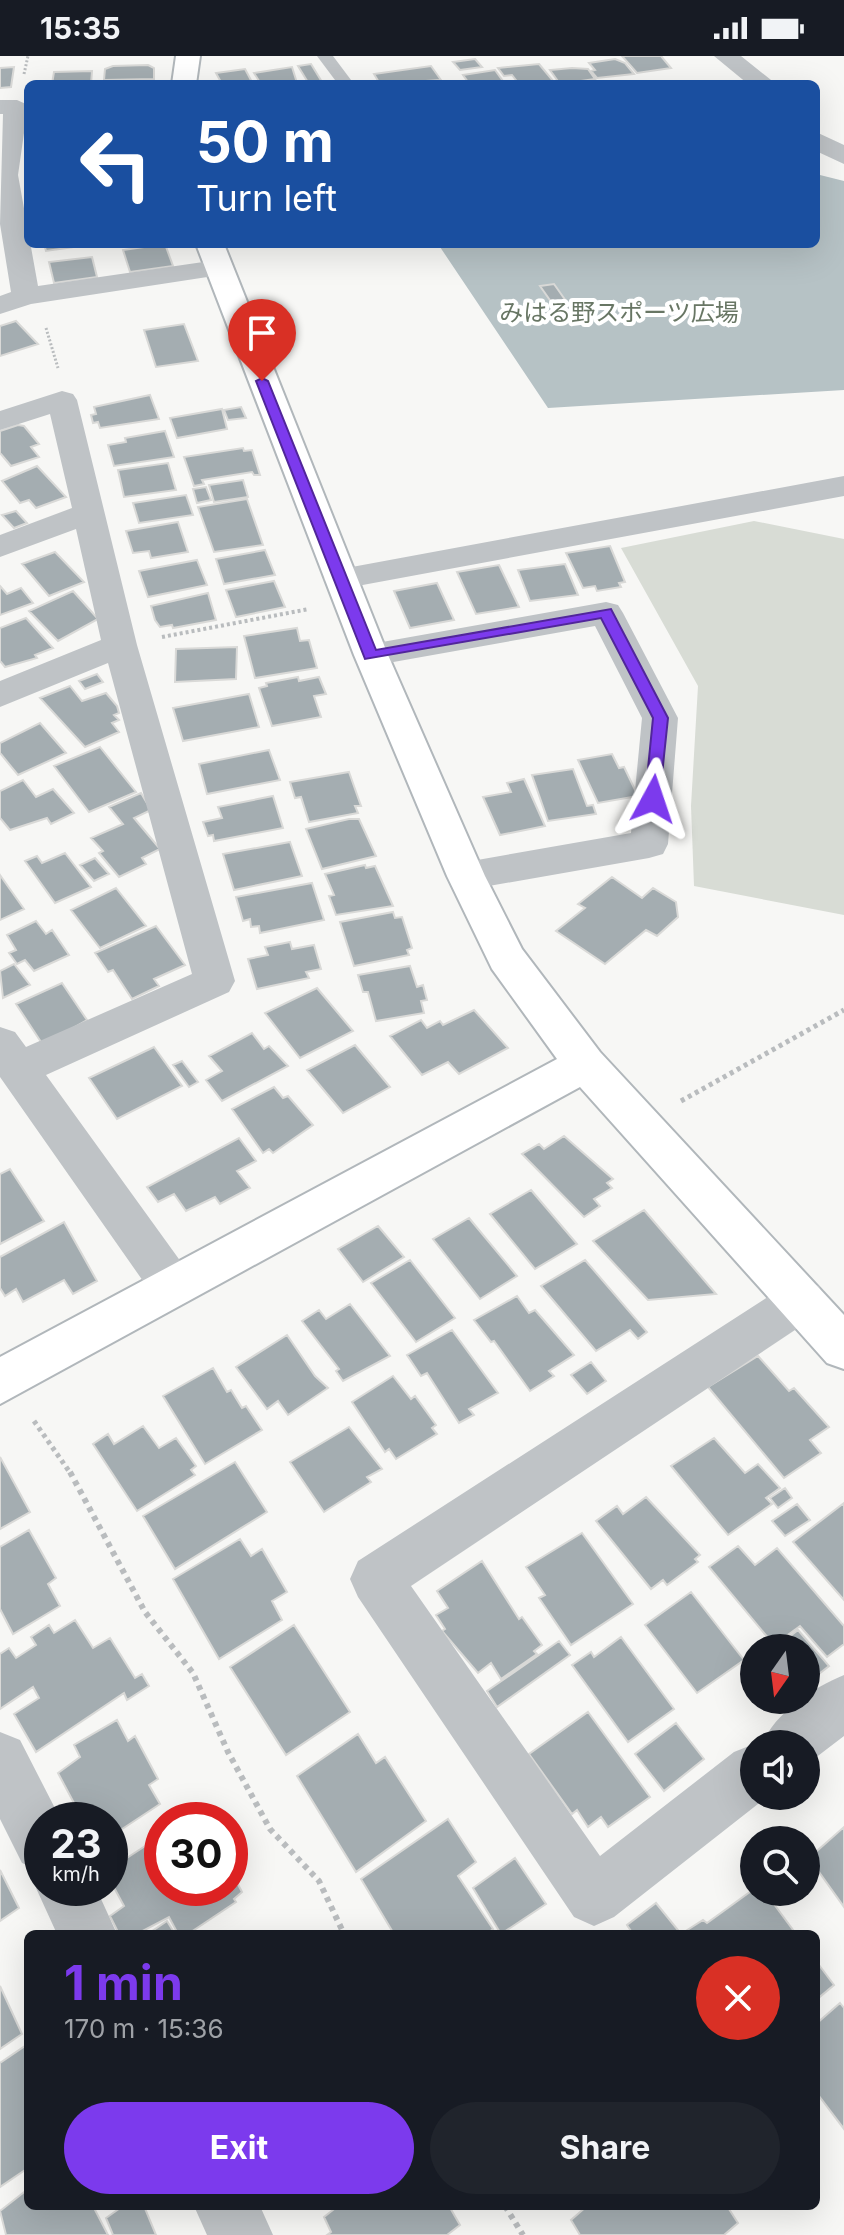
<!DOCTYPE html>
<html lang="en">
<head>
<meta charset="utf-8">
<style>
	:root { --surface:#171b24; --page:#20242c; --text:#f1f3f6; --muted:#9ea1a6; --accent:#7c3aed }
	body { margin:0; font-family:Inter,"Noto Sans JP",sans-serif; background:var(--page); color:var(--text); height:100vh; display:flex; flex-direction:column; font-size:30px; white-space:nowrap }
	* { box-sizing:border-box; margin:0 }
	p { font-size:26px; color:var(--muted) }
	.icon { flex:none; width:44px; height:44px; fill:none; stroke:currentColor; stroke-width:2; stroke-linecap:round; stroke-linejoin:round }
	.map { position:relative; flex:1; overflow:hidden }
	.panel { position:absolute; left:24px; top:1874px; width:796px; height:280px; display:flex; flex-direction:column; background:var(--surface); border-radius:12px; box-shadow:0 8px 32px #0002 }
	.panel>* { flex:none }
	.guide { position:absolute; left:24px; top:24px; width:796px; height:168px; border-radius:12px; box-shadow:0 8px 32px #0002; background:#1a4fa0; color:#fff; overflow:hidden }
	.needle { width:52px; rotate:194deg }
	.fabs { position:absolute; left:740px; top:1578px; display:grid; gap:16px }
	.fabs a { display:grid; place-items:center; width:80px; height:80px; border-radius:50%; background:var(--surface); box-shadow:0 8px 32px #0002; font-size:40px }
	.speed { position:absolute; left:24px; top:1746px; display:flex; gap:16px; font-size:40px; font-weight:700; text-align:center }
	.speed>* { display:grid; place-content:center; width:104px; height:104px; border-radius:50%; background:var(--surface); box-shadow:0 8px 32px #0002; line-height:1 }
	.speed small { font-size:20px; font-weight:400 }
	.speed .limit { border:12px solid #d22; background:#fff; color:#111 }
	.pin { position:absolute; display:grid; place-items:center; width:68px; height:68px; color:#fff; margin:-82px -34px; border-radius:50% 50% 50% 0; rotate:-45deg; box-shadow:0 0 8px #0007 }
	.pin .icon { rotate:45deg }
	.me { position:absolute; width:88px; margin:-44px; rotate:5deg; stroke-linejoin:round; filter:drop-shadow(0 0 6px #0008) }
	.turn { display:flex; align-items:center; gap:28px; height:168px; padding:0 40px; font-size:36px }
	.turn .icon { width:104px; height:104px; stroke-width:2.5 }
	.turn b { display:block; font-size:56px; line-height:68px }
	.round { display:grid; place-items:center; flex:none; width:84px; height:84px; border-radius:42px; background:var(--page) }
	.overview { display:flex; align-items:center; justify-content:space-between; height:136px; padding:0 40px }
	h1 { font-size:48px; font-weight:700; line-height:60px; color:var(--accent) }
	.primary-button { display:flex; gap:16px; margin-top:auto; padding:16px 40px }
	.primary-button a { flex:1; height:92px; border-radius:48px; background:var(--accent); color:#fff; font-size:32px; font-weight:700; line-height:92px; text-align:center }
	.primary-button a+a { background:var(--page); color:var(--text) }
	.status { display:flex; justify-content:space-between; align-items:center; height:56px; padding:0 40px; background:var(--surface); direction:ltr }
	.status svg { height:22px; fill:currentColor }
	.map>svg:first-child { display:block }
	.green { fill:#d8dcd5 }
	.water { fill:#b6c2c5 }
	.building { fill:#a4adb1; stroke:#d9d9d7; stroke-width:2 }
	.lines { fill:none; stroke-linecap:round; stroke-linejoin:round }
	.secondary-casing { stroke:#b1b7bb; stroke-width:4 }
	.path-far3 { stroke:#b9bcbe; stroke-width:3; stroke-dasharray:2 2; stroke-linecap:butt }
	.path-far2 { stroke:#b9bcbe; stroke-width:4; stroke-dasharray:3 3; stroke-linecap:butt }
	.path-far1 { stroke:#b9bcbe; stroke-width:5; stroke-dasharray:4 4; stroke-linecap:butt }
	.path { stroke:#b9bcbe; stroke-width:6; stroke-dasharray:5 5; stroke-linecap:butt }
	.lane { fill:#bfc3c6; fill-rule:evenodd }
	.street { fill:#bfc3c6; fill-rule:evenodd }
	.secondary { fill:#fff; fill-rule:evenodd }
	.route { fill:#7c3aed; stroke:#51269a; stroke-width:2 }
	.labels { text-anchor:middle; stroke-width:8; stroke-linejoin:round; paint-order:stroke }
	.far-park-label { font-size:24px; fill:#687664; stroke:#fff }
</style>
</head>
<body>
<div class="status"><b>15:35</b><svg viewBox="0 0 49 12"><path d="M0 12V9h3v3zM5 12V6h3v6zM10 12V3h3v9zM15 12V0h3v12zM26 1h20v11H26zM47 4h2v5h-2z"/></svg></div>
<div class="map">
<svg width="844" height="2179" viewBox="0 0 844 2179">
	<rect width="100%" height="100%" fill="#f7f7f5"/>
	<path class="green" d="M754 465 844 483V859L694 830 691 750 698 630 621 492Z"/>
	<path class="water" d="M816 118 844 125V334L548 352 438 188H816Z"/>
	<path class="building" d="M622 0H661L671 12 637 17Z
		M475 3 482 11 460 14 453 6Z
		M615 3 625 7 634 18 597 22 591 15 595 14 589 7Z
		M311 8 322 26 309 28 298 10Z
		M539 8 554 26 519 28 512 19 504 20 498 12Z
		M148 9 154 12V23L104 24 105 13 113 10Z
		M431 10 441 24 380 28 374 18Z
		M14 11 11 31 0 32V12Z
		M292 11 297 27 261 28 254 17Z
		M572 12 588 13 595 23 560 28 550 14Z
		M245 13 253 28H222L216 17Z
		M495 14 505 28 464 26H468L463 19Z
		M92 15 91 28H52L54 16Z
		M44 188H89V189L46 195Z
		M165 188 173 210 130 216 123 194Z
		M92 201 97 221 54 227 49 206Z
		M554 228 573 255 559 257 540 230Z
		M16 265 38 288 0 300V270Z
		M184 268 198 305 156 311 144 274Z
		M150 339 159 363 100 372 98 366 93 367 91 359 96 358 94 351Z
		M241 351 246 362 228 364 224 354Z
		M222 353 227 373 177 382 170 362Z
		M18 369 24 370 39 388 31 391 39 401 11 410 0 397V375Z
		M165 375 174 401 114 410 108 389 126 386 125 382Z
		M243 392 244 395 252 394 260 419H254L252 416 202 424 204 428 194 430 184 401Z
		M168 407 176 434 124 441 118 414Z
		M37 410 66 441 36 452 29 444 20 447 2 425Z
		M243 424 248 441 214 446 209 429Z
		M206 431 211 444 197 447 193 433Z
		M186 439 193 459 139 467 133 447Z
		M247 443 263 489 214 496 198 451Z
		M16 455 27 467 14 472 2 459Z
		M178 466 188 496 151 502 149 495 133 497 126 475Z
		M610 490 625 526 619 527 621 531 597 535 595 530 583 532 566 497Z
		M265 494 275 519 224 528 216 503Z
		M55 496 84 526 49 540 22 508Z
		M197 504 207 529 148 541 139 515Z
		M565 508 578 539 530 545 518 514Z
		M499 509 519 551 476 558 457 516Z
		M274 525 285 551 236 561 226 534Z
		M437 527 454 564 410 572 394 535Z
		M0 530 7 538 21 532 33 547 0 559Z
		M73 535 98 563 58 585 29 555Z
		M208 537 216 564 173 572 172 569 160 571 155 564 151 550Z
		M26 562 53 592 35 599 37 602 5 611 0 605V572Z
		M297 572 300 585 309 584 317 612 255 622 244 580Z
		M237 591 236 623 175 626 176 593Z
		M97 618 103 626 85 633 79 625Z
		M298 621 299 625 319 621 326 638 314 640 321 661 272 670 259 632 267 630 266 627Z
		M70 630 82 645 106 637 117 650 119 657 114 659 119 664 112 667 119 676 85 691 40 642Z
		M249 638 259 671 183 685 173 652Z
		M40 667 66 697 18 719 0 697V687Z
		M100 691 136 736 89 756 54 710Z
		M269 694 280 724 207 738 199 708Z
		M612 698 619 712 624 711 638 740 598 747 578 704Z
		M573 713 587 750 593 749 596 758 548 765 532 719Z
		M349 716 361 750H355L358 757 309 766 301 741 295 742 290 726Z
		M524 723 545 770 500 779 483 741 511 736 507 727Z
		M23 724 36 741 53 733 74 757 51 768 47 762 10 774 0 762V735Z
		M141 737 151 754 134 762 160 793 142 802 146 808 119 821 99 797 103 795 91 782 123 768 109 751Z
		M273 740 283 772 214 785 213 779 208 780 203 766 222 762 218 751Z
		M349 763H359L376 800 322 813 306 773Z
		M290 786 302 820 234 834 223 798Z
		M65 797 91 831 55 847 25 805 37 800 42 807Z
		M95 802 109 818 94 825 80 809Z
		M365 809 366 812 375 810 393 850 336 859 329 840 334 839 325 818Z
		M0 819 24 853 0 864Z
		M612 821 642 842 653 832 676 846 678 861 657 880 646 874 605 908 556 875 585 852 578 848Z
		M312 827 324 864 260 877 259 870 251 871 250 863 243 865 236 841Z
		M116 832 146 870 100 892 71 854Z
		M393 856 395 862 402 861 412 892 407 894 409 899 354 910 340 866Z
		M36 865 46 878 52 874 69 899 34 915 25 904 17 908 9 897 16 894 7 879Z
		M156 870 185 909 154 923 159 930 132 943 113 914 108 916 95 897Z
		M290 886 292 893 314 889 321 913 306 916 309 922 257 933 248 903 268 899 265 891Z
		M14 908 30 929 3 942 0 915Z
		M410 910 417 931 423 929 427 944 421 945 424 957 376 965 368 936H363L358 919Z
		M62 927 87 964 43 989 16 948Z
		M317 932 353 975 300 1002 265 957Z
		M474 954 508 992 459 1018 448 1006 422 1019 390 980 421 964 427 972 440 965 443 969Z
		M252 977 264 993 269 990 288 1010 222 1045 206 1024 222 1015 209 1000Z
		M355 989 390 1031 343 1057 307 1014Z
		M154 991 182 1030 117 1063 89 1022Z
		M182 1005 198 1026 189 1031 173 1009Z
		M274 1031 283 1042 288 1040 313 1069 273 1097 269 1093 263 1097 232 1053Z
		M564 1080 613 1123 607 1127 612 1132 594 1143 600 1150 584 1161 522 1098 539 1088 544 1093Z
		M239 1082 256 1105 237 1115 250 1132 220 1148 215 1141 186 1155 174 1138 158 1146 147 1131Z
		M10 1113 44 1165 0 1188V1118Z
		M531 1134 577 1188 535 1213 490 1158Z
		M644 1154 716 1238 648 1244 593 1185Z
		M469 1162 517 1220 480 1243 433 1183Z
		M64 1166 97 1225 73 1238 64 1224 23 1246 16 1233 5 1240 0 1232V1201Z
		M378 1170 404 1201 363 1226 338 1193Z
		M410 1204 455 1262 416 1286 371 1227Z
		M585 1204 647 1276 638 1283 630 1274 596 1295 541 1230Z
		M517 1240 529 1257 535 1254 574 1299 549 1315 554 1320 530 1335 494 1285 491 1286 474 1264Z
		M350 1248 390 1300 343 1325 336 1315 339 1313 302 1265 319 1254 326 1263Z
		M452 1274 498 1337 469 1353 474 1359 459 1367 427 1317 421 1320 407 1299Z
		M287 1279 315 1320 328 1332 288 1359 278 1345 267 1353 236 1311Z
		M758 1300 789 1335 794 1332 829 1371 810 1384 821 1397 784 1422 708 1331Z
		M591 1306 606 1325 587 1338 571 1319Z
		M213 1312 227 1336 231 1334 242 1352 246 1350 262 1374 205 1408 163 1340Z
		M393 1320 411 1343 415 1340 436 1369 432 1372 437 1378 396 1403 389 1393 385 1396 352 1346Z
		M143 1370 159 1392 176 1382 196 1410 191 1414 195 1419 137 1455 93 1388 108 1378 114 1388Z
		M349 1371 382 1413 367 1421 371 1426 324 1456 290 1406Z
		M714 1382 745 1417 758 1408 780 1432 766 1442 772 1448 728 1479 671 1410Z
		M0 1401 30 1456 0 1473Z
		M235 1406 267 1456 175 1513 143 1460Z
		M785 1432 792 1442 778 1452 770 1442Z
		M646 1441 700 1499 695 1503 698 1506 667 1529 663 1524 651 1533 596 1465 617 1450 623 1458Z
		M844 1447V1544L793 1486Z
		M797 1448 810 1464 785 1480 772 1465Z
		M29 1474 56 1522 48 1528 60 1550 13 1578 0 1553V1491Z
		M582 1477 633 1548 571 1589 539 1542 545 1539 526 1511Z
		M240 1483 251 1500 262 1493 287 1536 272 1545 282 1564 219 1603 173 1523Z
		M738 1490 755 1509 777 1492 844 1570V1588L827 1601 800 1570 774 1589 709 1511Z
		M482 1505 519 1563 522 1561 542 1589 534 1595 537 1598 501 1623 491 1607 478 1617 442 1575 445 1573 436 1559 448 1552 437 1535Z
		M691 1536 744 1604 697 1637 645 1569Z
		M75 1564 93 1592 110 1582 135 1622 142 1618 149 1630 127 1644 124 1637 36 1696 14 1658 39 1642 33 1631 0 1653V1598L9 1592 16 1602 36 1589 31 1581 49 1569 54 1577Z
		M294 1569 350 1656 286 1699 230 1611Z
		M798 1574 829 1610 806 1628V1592H775Z
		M621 1581 674 1653 628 1686 572 1609 591 1596 594 1601Z
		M559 1585 570 1599 497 1651 487 1635Z
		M588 1656 650 1741 608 1771 601 1761 588 1771 577 1754 572 1758 529 1698Z
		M117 1664 128 1685 135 1680 158 1723 149 1729 160 1748 110 1781V1764H83L58 1717 80 1701 74 1689Z
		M676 1667 704 1703 664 1735 635 1698Z
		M358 1678 376 1707 385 1701 426 1765 356 1816 297 1720Z
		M448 1763 476 1806 458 1820 493 1873 487 1878H394L361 1823Z
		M844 1771V1851L809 1802Z
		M162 1779V1832H230V1813L242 1836 234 1843 236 1846 188 1878H178L169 1861 137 1878H119L110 1860 124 1850 110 1824V1813Z
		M515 1802 546 1848 501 1878 473 1832Z
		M0 1814 19 1852 0 1865Z
		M754 1833V1836H765L796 1878H633L627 1869 656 1847 681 1878 703 1864 707 1867Z
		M167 1865 175 1878H148Z
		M816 1905 834 1929 816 1944Z
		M0 1930 22 1978 0 1993Z
		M840 1947 844 1952V2073L816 2036V1968Z
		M28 1988V2112L0 2131V2007Z
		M28 2133V2150H93L108 2179H6L0 2155Z
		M123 2150H144L156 2179H113L106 2162Z
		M338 2150H449L460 2169 447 2179H327L331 2176 324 2161Z
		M587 2150H727L738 2167 724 2179H580L571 2164Z"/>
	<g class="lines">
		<defs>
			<path id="secondary" d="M176 0H200L196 28H172Z
				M196 188H224L388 599 485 820 522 893 600 996 844 1259V1313L827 1307 580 1031 0 1348V1301L557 1003 492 913 447 820 354 599Z"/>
		</defs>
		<use href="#secondary" class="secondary-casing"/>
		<path class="path-far3" d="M24 18 28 0
			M46 272 58 312"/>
		<path class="path-far2" d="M162 581 309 553"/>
		<path class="path-far1" d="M681 1045 844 954
			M34 1365 71 1418"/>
		<path class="path" d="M70 1416 145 1556 193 1617 228 1696 270 1773 319 1825 344 1878
			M505 2150 523 2179"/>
		<path class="lane" d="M317 0H333L354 28H338Z"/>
		<path class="street" d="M714 0H741L776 28H748Z
			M0 44H17L28 49 18 119 38 230 217 204 227 206 231 212 227 218 31 248 0 258V240L11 236 0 168 3 58H0Z
			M816 76 844 89V108L816 95Z
			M62 335 73 338 77 344 137 589 235 925 229 936 46 1019 189 1217 196 1231 189 1245 173 1251 157 1245 0 1021V971L15 976 26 991 192 918 108 607 0 651V625L101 584 76 473 0 501V479L72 452 50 358 0 374V355Z
			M844 420V440L341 533 329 530 324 523 329 516 341 513Z
			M606 546 618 549 623 557 678 662 668 788 663 798 649 802 466 834 452 830 447 820 452 810 466 806 631 777 642 662 595 570 371 610 359 607 354 599 359 591 371 588Z
			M802 1224 819 1230 825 1244 819 1258 411 1530 600 1800 734 1696 754 1688V1740H768L614 1861 594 1870 574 1861 358 1541 350 1523 358 1505 785 1230Z
			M844 1619V1680L806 1709V1688H762C775 1657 814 1631 844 1619Z
			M0 1676 20 1684 61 1764H42V1815L22 1807 0 1763Z
			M42 1818V1832H96L117 1878H57L36 1832Z
			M194 2150H260L273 2179H207Z"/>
		<use href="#secondary" class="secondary"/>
	</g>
	<path class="route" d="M262 322 268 325 376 594 611 553 668 662 659 747 653 748 645 743 653 662 601 562 365 603 256 325Z"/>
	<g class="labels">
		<g class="far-park-label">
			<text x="619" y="265">みはる野スポーツ広場</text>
		</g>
	</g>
</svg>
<div class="fabs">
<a><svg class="needle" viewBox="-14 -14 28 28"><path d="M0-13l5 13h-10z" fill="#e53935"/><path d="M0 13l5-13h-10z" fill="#9ea1a6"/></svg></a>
<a><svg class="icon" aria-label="sound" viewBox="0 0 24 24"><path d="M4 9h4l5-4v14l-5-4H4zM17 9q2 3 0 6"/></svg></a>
<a><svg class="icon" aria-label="search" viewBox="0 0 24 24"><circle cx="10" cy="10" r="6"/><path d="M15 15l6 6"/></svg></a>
</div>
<div class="speed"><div>23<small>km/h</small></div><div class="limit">30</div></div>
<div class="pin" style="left:262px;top:325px;background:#d93025"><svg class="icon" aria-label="arrive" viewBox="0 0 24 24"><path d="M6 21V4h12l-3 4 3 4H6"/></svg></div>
<svg class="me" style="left:653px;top:743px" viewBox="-20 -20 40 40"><path d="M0-17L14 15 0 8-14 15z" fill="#7c3aed" stroke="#fff" stroke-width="4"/></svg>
<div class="guide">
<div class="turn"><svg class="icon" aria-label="left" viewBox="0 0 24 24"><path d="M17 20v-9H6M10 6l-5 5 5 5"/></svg><div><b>50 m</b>Turn left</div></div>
</div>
<section class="panel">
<div class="overview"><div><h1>1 min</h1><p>170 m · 15:36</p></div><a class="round" style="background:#d93025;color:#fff"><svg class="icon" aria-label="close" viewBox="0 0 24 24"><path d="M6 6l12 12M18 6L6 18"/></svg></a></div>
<div class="primary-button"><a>Exit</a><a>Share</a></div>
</section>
</div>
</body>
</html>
